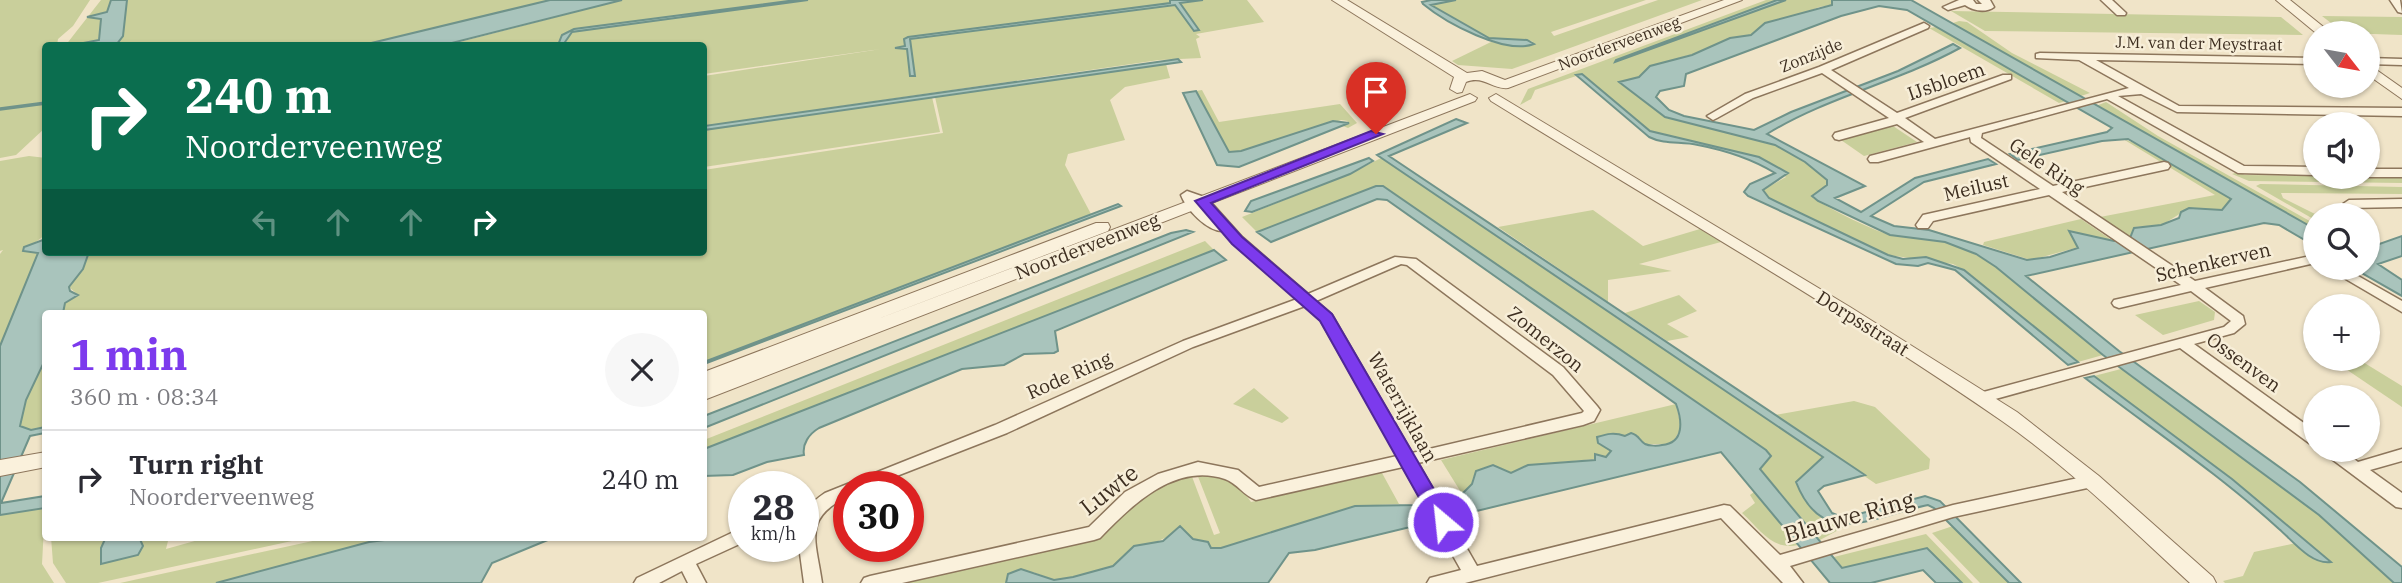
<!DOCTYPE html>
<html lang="en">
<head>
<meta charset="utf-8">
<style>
	:root { --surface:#fff; --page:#f7f7f7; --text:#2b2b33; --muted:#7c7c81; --line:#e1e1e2; --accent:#7c3aed }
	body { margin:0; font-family:"IBM Plex Serif",serif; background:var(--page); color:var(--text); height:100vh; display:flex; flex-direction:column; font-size:26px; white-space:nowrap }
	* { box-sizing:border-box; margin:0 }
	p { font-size:23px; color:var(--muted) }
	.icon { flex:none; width:38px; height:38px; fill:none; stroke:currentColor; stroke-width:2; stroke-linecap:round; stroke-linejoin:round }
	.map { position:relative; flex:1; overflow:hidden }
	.drawer { position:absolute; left:42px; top:310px; width:665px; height:231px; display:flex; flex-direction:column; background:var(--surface); border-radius:7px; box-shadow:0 2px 5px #0004 }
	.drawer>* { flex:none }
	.top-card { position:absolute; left:42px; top:42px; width:665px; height:214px; border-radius:7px; box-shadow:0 2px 5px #0004; background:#0b6e4f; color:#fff; overflow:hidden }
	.needle { width:46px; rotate:121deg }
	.tools { position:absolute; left:2303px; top:21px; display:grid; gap:14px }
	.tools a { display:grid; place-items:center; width:77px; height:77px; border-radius:50%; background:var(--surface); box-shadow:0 2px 5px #0004; font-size:35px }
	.speed { position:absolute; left:728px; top:471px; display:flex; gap:14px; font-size:35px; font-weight:700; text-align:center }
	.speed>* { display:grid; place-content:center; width:91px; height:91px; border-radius:50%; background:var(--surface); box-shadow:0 2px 5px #0004; line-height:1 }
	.speed small { font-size:18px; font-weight:400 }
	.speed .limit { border:10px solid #d22; background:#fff; color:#111 }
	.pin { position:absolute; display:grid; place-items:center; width:60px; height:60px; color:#fff; margin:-72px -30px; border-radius:50% 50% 50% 0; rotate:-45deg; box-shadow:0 0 7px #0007 }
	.pin .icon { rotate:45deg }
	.me { position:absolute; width:77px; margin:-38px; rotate:332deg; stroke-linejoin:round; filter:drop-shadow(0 0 5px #0008) }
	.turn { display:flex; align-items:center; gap:24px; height:147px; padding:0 28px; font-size:32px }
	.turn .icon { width:91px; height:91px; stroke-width:2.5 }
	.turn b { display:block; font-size:49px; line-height:60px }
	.lanes { display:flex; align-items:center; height:66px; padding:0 28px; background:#0003; justify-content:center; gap:35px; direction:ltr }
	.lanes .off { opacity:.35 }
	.round { display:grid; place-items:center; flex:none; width:74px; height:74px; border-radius:37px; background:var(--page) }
	.overview { display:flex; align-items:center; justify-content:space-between; height:119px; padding:0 28px }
	h1 { font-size:42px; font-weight:700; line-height:52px; color:var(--accent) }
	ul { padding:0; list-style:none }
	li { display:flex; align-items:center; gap:21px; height:98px; padding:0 28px; border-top:2px solid var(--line) }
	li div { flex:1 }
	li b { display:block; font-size:26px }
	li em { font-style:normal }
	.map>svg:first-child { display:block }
	.green { fill:#c9cf9b }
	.water { fill:#a9c4bc; stroke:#6f938a; stroke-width:2; fill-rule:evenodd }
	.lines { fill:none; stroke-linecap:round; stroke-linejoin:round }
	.stream { stroke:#6f938a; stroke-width:3.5 }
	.minor-casing { stroke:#8d765c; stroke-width:3 }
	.tertiary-casing { stroke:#8d765c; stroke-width:2 }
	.minor { fill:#faf1dc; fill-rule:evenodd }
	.tertiary { fill:#faf1dc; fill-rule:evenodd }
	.route { fill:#7c3aed; stroke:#51269a; stroke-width:2 }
	.labels { text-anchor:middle; stroke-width:5; stroke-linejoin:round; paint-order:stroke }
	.far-street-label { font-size:16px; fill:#3d2e20; stroke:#f7eed8 }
	.street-label { font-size:19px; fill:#3d2e20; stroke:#f7eed8 }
	.near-street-label { font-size:23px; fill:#3d2e20; stroke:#f7eed8 }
</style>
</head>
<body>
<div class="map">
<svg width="2402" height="583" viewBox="0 0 2402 583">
	<rect width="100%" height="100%" fill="#f0e4c8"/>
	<path class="green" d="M0 0H90L73 26 58 39 57 45 46 46 45 128 16 155 0 158Z
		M101 0H111L107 12 90 17 101 19 99 40 65 46Z
		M127 0H550L363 45 116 46 123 36Z
		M622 0H796L574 29 562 35 558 45 444 46Z
		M808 0H1170L1171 3 908 37 905 46 898 48 907 49 910 76 915 75 909 39 1203 0H1247L1264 22 1196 34 1200 37 1196 39 1201 58 1159 60 704 126V76L881 49 704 74V46H564L572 32Z
		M1456 0H1646L1551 32 1554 36 1658 0H1702L1512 69 1458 65 1452 61 1491 42 1524 45 1533 41 1489 38 1431 5Z
		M1766 0H1777L1616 61 1786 0H1832V5L1819 7 1751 35 1730 38 1711 49 1650 66 1639 77 1620 82 1665 117 1775 145 1805 162 1827 180V185L1813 198C1829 208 1876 233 1895 236 1915 239 1934 237 1953 245 2006 264 2063 316 2103 355L2078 362 1964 270 1953 264 1888 255 1769 198 1763 190 1786 177 1759 157 1650 131 1582 74 1535 90 1531 99 1520 105 1528 89Z
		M1951 11 2281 17 2303 35 1985 31Z
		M2322 16 2402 17V35L2344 33Z
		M1959 21 1967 22 2012 53 2090 93 2081 96 1950 24Z
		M1936 27 2066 101 2059 103 1929 28Z
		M1166 64 1170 78 1125 87 1110 100 1125 140 1068 154 1065 165 1091 214 704 362V313H63L65 303 77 294 69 287 89 252H704V170L943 133 935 97Z
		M1202 90 1219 122 1340 104 1357 123 1348 128 1343 126 1348 121 1341 120 1241 152H1229L1196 91Z
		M932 97 940 132 704 167V130Z
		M2106 102 2158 136 2315 224V229L2096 106Z
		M1893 126 1917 142 1864 156 1841 140Z
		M2123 139 2151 149 2231 199 2222 210 2189 208 2162 225 2134 227 2130 239 2100 217 2215 195Z
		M29 156 46 158 45 235 24 251 38 252 0 346V254L3 250 0 251V161Z
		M1381 158 1823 457 1796 483 1829 523 1844 527 1820 540 1760 468 1771 456 1376 186 1257 232 1242 217 1350 174Z
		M2238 172 2245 175 2402 177V183L2249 181 2232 174Z
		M2260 184 2402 187V194L2281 193 2283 198 2317 215 2315 220 2256 186Z
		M1593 210 1643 246 1700 229 1721 242 1639 264 1672 271 1608 280V302L1498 227Z
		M2081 219 2113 241 2069 232 2079 247 2031 260 1983 245 1984 242Z
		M1205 241 1214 250 704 449V440Z
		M1679 295 1697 311 1667 324 1689 337 1667 341 1625 313Z
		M2199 301 2215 312 2214 320 2163 335 2135 315Z
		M2331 359H2358L2402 386V407Z
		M45 360V427L31 430 20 426 26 400Z
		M2121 369 2319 515 2394 583H2225L2223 581 2243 576 2254 552 2296 543 2309 556 2330 562 2232 479 2094 376Z
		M1254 388 1289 418 1282 423 1233 404Z
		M1854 401 1875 407 1930 459 1929 469 1876 484 1775 415Z
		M1676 404 1681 428 1672 444H1645L1637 435 1625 436 1615 433 1598 443 1612 452 1605 457 1595 454V459L1528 465 1511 473 1493 465 1473 477 1472 484 1462 494 1441 460Z
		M1205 472 1236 481 1251 502 1382 473 1399 504 1355 506 1221 548H1211L1208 542 1174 534 1149 545 1134 546 1113 566 1073 577 1054 580 1033 572 1006 583H886L1100 537C1122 506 1154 484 1191 474L1214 535 1220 533 1197 474Z
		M1754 492 1798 545C1772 551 1760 529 1742 513L1755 503 1750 495Z
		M45 508 42 564 54 583H0V515Z
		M1953 526 2009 583H1980L1932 533Z
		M1926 534 1973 583H1962L1927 548 1843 568 1834 557Z
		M51 537H106L101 548 143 546 139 537H177L168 541 166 549 209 537H310L98 583H66L53 563Z
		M331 537H408L369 542 216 583H120Z"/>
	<path class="water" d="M111 0H127L123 36 116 45H73L99 40 101 19 87 17 107 12Z
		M550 0H622L444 45H363Z
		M796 0H808L572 32 563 45H558L562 35 574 29Z
		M1170 0H1203L1180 3 1199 30 1194 31 1175 5 910 39 915 76H910L907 49 895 48 905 46 904 39 908 37 1170 3Z
		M1431 0H1456L1431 5 1489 38 1527 40 1534 44C1505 55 1446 23 1423 4L1422 2Z
		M1777 0H1786L1615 62 1616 60Z
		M1832 0H1911L2315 229V246L2279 225 2264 223 2026 276 2119 351 2300 482 2402 567V583H2394L2319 515 2103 355 1996 267 1976 254 1945 242 1890 235 1818 201 1812 196 1827 185V180L1805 162 1775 145 1665 117 1619 82 1639 77 1650 66 1692 55 1730 38 1751 35 1765 23 1832 5ZM1879 6 1907 10 2112 128 2107 132 2010 154 2018 160 2102 141 2128 139 2231 199 2222 210 2189 208 2181 212 2179 218 2161 225 2134 228 2130 238 2114 241 2069 231 2078 248 2050 257 2027 260 1929 230 1894 226 1871 216 1924 182 1996 164 1988 159 1915 178 1861 212 1835 198 1865 186 1767 134C1827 97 1898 82 1960 48L1953 44 1898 71 1791 112 1754 130 1684 116 1669 110 1656 97 1660 91 1684 86 1686 74 1841 16Z
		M1178 59 1181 62 704 130V126Z
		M1582 74 1650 131 1759 157 1788 173 1763 190 1769 198 1888 255 1903 259 1926 257 1964 270 2078 362 2068 365 1955 270 1928 263 1918 266 1896 264 1748 196 1744 192 1750 184 1775 173C1752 159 1724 150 1698 145 1681 141 1665 145 1649 137L1576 75Z
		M1196 91 1229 152 1241 151 1333 121 1349 123 1239 167 1217 165 1183 93Z
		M1456 119 1467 123 1389 156 1865 475 1824 486 1818 491 1832 513 1844 518 1925 496 1940 501 2021 583H2009L1934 508 1928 505C1873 516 1823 551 1796 482L1823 457 1377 155Z
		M1369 158 1373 161 1350 174 1252 212 1245 211 1251 201Z
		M1376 186H1383L1766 450 1771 456 1760 469 1842 568 1927 548 1962 583H1936L1923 570 1871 583H1830L1721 452 1315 550 1289 553 1268 583H1006L1008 574 1021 569 1054 580 1073 577 1113 566 1134 546 1163 541 1180 526 1193 539 1208 542 1211 548H1221L1355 506 1416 505 1462 494 1472 484 1476 471 1493 465 1511 473 1528 465 1595 460V454L1606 457 1611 451 1598 443 1597 437C1607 434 1614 432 1625 436L1631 433C1639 435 1639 440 1645 444 1649 446 1658 446 1662 445 1685 443 1682 420 1676 404L1387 200 1377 199 1271 242 1257 232Z
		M1118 204 1121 206 704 364V362Z
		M1186 230 1193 232 704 428V416L1171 233Z
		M45 235 46 252H89L83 269 69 287 70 291 78 295 65 303 63 313H46L45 360 26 400 20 426 31 430 45 427V433L30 436 1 503 45 496V508L0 515V346L38 253 23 251 24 247 43 240Z
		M2402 236V256L2378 264 2402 280V296L2353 268H2368V248Z
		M1214 250 1226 260 1055 331 1058 351 1054 353 1024 354 1004 365 962 369 819 428C809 434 802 444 804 455L767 462 733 475 704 476V449Z
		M2094 376 2232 479 2331 562C2311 565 2293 541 2279 529 2219 474 2150 428 2085 378Z
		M106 537H139L143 546 138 555 101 564V548Z
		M408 537H555L492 563 481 583H216L369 542Z"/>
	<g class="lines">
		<path class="stream" d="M0 109 46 103"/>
		<defs>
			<path id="minor" d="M1959 0H1973L1976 4H1982L1978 0H1990L1994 7C1986 13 1973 11 1965 5L1948 10 1943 7Z
				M2101 0H2112L2126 13 2125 15H2117Z
				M2390 0H2400L2402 13 2398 12Z
				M1924 23 1929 26 1928 28 1831 70 1897 113 2003 75H2011V79L1905 118 1935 139 2129 88 2079 60 2036 58V54L2040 53 2315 58V64L2096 60 2179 106 2402 108V116L2177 112 2141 94 2118 96 2244 166 2315 167V175L2238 173 2107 99 1982 133 1981 138 2053 186 2164 162 2168 163 2170 166 2168 169 2062 192 2195 281 2315 255V263L2205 288 2243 316 2245 324 2234 333 2194 344 2315 431V445L2309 443 2180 348 1981 403 1976 402 1973 398 1976 394 2224 327 2231 321 2191 291 2119 308 2114 306 2112 303 2114 300 2181 285 2049 195 1933 221 1928 228H1918L1916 225 1923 215 2040 189 1971 142 1970 137 1878 162H1870L1868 159 1870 156 1924 142 1897 124 1839 140 1835 139 1833 136 1835 133 1889 118 1822 73 1753 98 1717 118 1713 120 1707 116 1745 94 1819 67Z
				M2368 58 2402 59V65L2368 64Z
				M2368 169H2402V177H2368Z
				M1187 191 1207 198 1242 237 1308 294 1395 257 1416 259 1563 367 1597 406 1600 410 1594 421 1583 425 1418 463 1477 566 1724 505 1730 506 1780 555 1953 505 2092 475 2098 477 2100 481 2098 485 2092 487 1953 517 1790 566 1803 583H1783L1721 518 1465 583H1427L1430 578 1461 570 1403 467 1256 500C1244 496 1237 483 1225 479 1175 462 1132 505 1100 538L1094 540 902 583H861L864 578 870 576 1089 527 1125 492 1158 474 1198 462 1238 470 1259 487 1397 456 1321 321 1305 306 1193 347 1007 433 871 486H849V496C802 518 816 540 822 583H804L799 546H803C803 518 800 510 825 493L995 425 1183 341 1297 299 1222 231C1207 231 1186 209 1181 195ZM1401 264 1407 265 1553 375 1584 411 1582 413 1412 453 1332 315 1316 301Z
				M2402 199V207L2349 208 2343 204 2349 200Z
				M2327 268H2344L2402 301V312Z
				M2402 449V461L2370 470 2402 493V508L2396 507 2325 454 2323 450H2342L2358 462Z
				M744 527V542L696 564 706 583H688L682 571 659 583H634L637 578Z"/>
			<path id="tertiary" d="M1332 0H1347L1467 73 1482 71 1505 80 1724 0H1742L1508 88C1492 90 1484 75 1466 82L1462 92 1457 93 1450 89 1454 77Z
				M2276 0H2290L2331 33H2316Z
				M2368 64 2402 88V99L2368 75Z
				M1470 94 1477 98 1475 101 704 400V372L1096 223H1108L1110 227 1108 231 862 325Z
				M1496 94 1850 307 2017 412 2099 476 2213 577 2216 583H2190C2129 527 2070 468 2002 421 1837 307 1661 206 1491 101L1489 98Z
				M46 452V467L0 476V460Z"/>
		</defs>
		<use href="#minor" class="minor-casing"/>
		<use href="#tertiary" class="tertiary-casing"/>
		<use href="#minor" class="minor"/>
		<use href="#tertiary" class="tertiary"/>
	</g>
	<path class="route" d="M1371 131 1383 134 1211 203 1242 237 1332 314 1453 522 1450 528H1436L1320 321 1232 244 1195 201Z"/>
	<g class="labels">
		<g class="far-street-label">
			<text transform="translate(1619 43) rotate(-20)" y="6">Noorderveenweg</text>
			<text transform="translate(2199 43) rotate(1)" y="6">J.M. van der Meystraat</text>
			<text transform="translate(1811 55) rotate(-22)" y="6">Zonzijde</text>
		</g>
		<g class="street-label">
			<text transform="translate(1946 81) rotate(-19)" y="7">IJsbloem</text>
			<text transform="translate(2047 166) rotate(34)" y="7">Gele Ring</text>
			<text transform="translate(1976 187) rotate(-13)" y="7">Meilust</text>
			<text transform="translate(1087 246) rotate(-21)" y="7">Noorderveenweg</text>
			<text transform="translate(2213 262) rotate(-13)" y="7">Schenkerven</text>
			<text transform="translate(1863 323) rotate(32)" y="7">Dorpsstraat</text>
			<text transform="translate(1546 339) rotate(39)" y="7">Zomerzon</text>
			<text transform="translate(2244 362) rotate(36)" y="7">Ossenven</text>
			<text transform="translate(1069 375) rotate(-24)" y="7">Rode Ring</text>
			<text transform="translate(1403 407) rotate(61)" y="7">Waterrijklaan</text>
		</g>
		<g class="near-street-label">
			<text transform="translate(1109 490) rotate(-38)" y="8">Luwte</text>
			<text transform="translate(1849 517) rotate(-16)" y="8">Blauwe Ring</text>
		</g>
	</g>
</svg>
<div class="tools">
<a><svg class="needle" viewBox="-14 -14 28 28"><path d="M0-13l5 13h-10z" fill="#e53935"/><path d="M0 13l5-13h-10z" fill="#7c7c81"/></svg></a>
<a><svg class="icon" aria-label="sound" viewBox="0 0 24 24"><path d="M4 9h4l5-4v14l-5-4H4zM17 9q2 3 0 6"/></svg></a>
<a><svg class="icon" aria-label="search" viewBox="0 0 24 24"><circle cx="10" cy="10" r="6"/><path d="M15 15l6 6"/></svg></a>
<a>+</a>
<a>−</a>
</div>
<div class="speed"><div>28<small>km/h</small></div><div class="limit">30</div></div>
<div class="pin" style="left:1376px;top:134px;background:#d93025"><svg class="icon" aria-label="arrive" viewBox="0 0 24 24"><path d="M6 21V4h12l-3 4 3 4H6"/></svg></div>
<svg class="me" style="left:1443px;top:522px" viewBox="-20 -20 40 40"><circle r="17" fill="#7c3aed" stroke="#fff" stroke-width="3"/><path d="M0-11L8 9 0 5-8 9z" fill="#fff"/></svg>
<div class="top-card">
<div class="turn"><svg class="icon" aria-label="right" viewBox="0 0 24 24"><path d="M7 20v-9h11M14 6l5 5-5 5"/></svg><div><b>240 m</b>Noorderveenweg</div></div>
<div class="lanes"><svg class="icon off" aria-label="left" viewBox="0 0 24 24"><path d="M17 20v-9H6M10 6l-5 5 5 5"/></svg><svg class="icon off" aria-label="ahead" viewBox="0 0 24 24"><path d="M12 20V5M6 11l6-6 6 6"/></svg><svg class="icon off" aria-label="ahead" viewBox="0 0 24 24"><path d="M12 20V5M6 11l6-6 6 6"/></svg><svg class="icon" aria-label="right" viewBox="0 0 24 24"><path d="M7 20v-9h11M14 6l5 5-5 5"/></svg></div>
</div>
<section class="drawer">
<div class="overview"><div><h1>1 min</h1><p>360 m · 08:34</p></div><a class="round"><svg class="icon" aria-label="close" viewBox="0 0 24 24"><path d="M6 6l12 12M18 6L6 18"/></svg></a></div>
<ul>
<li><svg class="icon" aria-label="right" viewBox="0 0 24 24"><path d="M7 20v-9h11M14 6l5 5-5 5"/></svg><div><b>Turn right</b><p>Noorderveenweg</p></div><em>240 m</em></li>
</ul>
</section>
</div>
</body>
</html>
